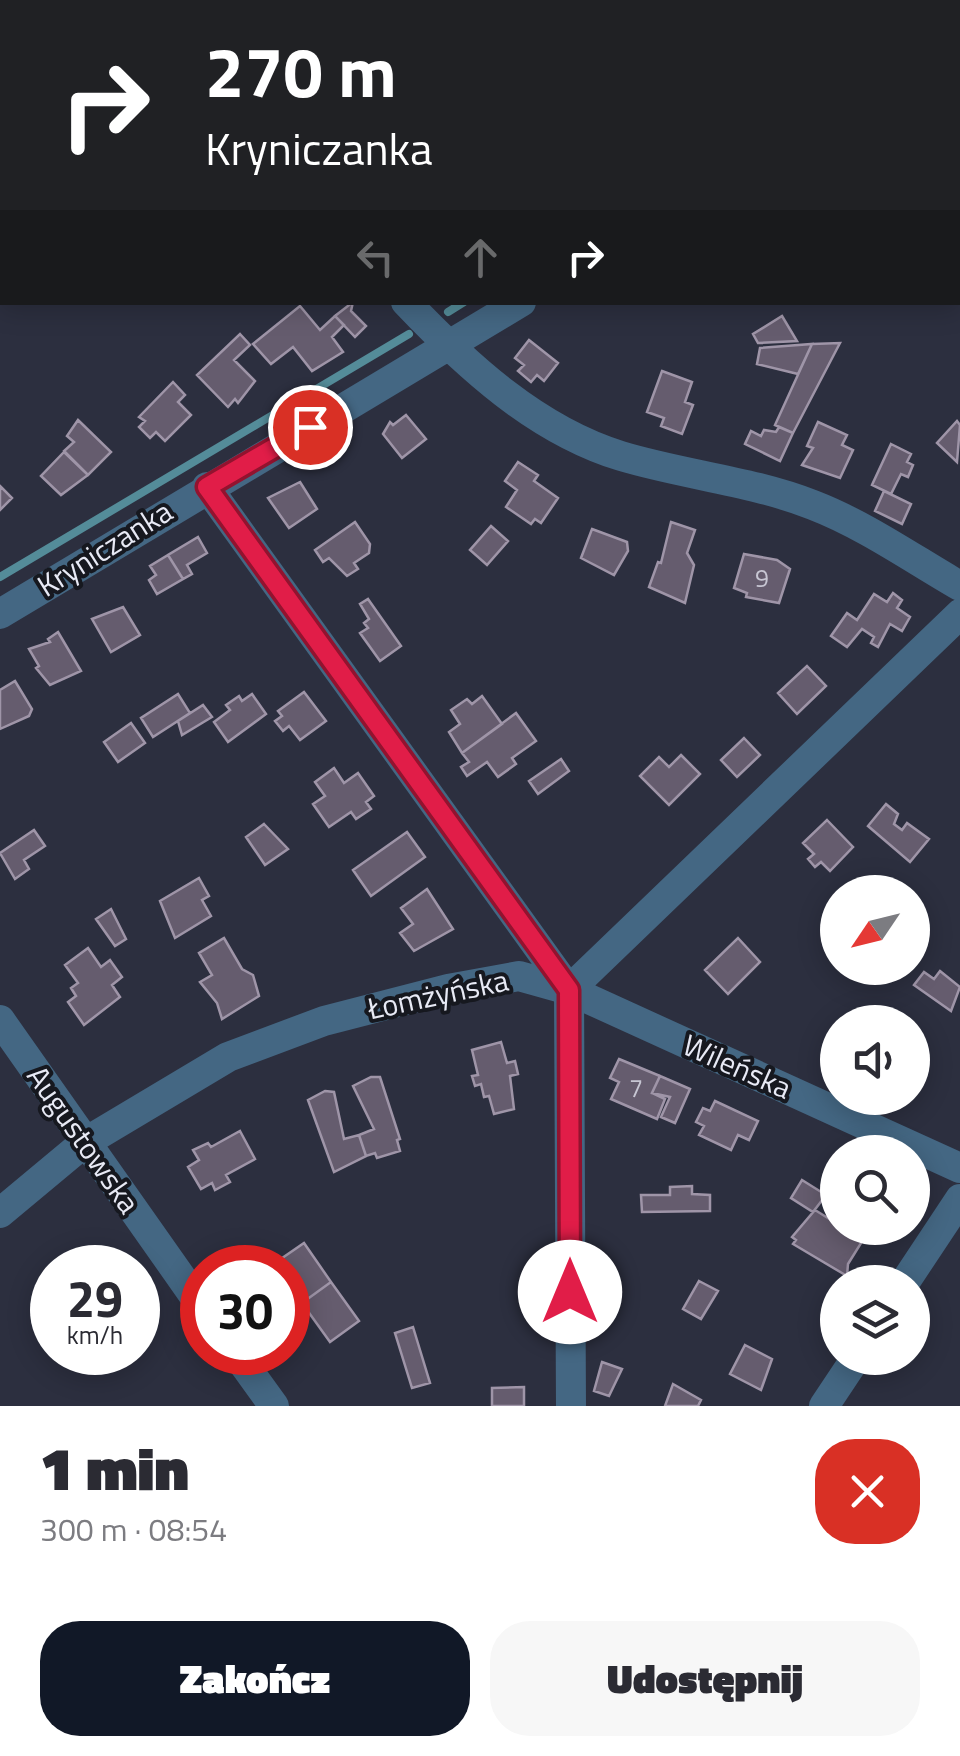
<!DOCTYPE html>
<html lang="pl">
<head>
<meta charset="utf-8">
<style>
	:root { --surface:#fff; --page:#f7f7f7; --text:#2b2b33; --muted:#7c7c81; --accent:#111827 }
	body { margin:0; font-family:"Titillium Web",sans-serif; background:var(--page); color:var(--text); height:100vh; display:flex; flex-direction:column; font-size:38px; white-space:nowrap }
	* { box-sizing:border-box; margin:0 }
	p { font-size:32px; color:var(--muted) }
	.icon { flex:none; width:55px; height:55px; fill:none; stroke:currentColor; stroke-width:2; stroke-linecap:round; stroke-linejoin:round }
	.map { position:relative; height:1406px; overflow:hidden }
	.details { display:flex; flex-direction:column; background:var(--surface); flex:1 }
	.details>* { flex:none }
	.hud { position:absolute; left:0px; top:0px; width:960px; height:305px; box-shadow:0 5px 25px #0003; background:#202124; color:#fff; overflow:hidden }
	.needle { width:65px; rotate:235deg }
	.controls { position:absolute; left:820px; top:875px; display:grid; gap:20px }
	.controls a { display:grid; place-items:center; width:110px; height:110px; border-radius:50%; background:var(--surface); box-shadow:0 5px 25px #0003; font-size:50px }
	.speed { position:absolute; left:30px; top:1245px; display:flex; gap:20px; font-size:50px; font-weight:700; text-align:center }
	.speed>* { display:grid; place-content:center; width:130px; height:130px; border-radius:50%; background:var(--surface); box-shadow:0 5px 25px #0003; line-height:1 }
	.speed small { font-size:25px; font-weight:400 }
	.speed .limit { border:15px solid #d22; background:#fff; color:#111 }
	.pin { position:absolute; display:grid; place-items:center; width:85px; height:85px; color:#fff; margin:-42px; border:5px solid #fff; border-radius:50%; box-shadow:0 2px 10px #0007 }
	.me { position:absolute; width:110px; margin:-55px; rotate:0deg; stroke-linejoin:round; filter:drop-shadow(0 0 8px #0008) }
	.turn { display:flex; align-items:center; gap:35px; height:210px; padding:0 40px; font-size:45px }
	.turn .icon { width:130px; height:130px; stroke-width:2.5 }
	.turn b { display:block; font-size:70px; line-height:85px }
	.lanes { display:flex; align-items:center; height:95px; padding:0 40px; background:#0003; justify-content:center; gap:50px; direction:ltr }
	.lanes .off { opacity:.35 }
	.round { display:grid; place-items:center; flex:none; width:105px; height:105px; border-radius:40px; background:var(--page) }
	.head { display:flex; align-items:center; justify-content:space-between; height:170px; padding:0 40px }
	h1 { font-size:60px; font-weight:800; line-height:75px }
	.button { display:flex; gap:20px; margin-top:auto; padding:20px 40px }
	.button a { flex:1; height:115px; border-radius:40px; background:var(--accent); color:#fff; font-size:40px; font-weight:800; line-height:115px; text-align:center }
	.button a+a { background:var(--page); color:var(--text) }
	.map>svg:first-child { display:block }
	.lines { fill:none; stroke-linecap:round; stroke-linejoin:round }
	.stream { stroke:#548c99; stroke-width:8 }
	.building { fill:#655c6e; stroke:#9f95a8; stroke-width:2.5 }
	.minor { stroke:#446783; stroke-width:30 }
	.route-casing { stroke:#92132f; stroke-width:25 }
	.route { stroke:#e11d48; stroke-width:18 }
	.labels { text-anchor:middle; stroke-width:8; stroke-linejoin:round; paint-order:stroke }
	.number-label { font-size:25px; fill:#c7c6d3 }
	.street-label { font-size:30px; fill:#e8eaf5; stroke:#16181f }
</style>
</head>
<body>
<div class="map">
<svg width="960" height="1406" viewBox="0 0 960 1406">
	<rect width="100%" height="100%" fill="#2c2f3f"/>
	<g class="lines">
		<path class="stream" d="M958 9 960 8
			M448 312 464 302
			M0 577 409 334"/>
	</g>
	<path class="building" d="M353 302 351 311 366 326 355 337 335 316Z
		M300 306 320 330 335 316 344 325 332 337 343 352 312 371 293 347 271 364 253 344Z
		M782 316 797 341 758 343 753 334Z
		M240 334 250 345 234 360 255 381 238 403 235 399 228 407 197 375Z
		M529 340 558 363 544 381 537 375 531 382 518 371 524 365 515 358Z
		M840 343 793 433 775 425 812 344Z
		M812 344 798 374 757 364 760 348Z
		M662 371 692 382 685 402 693 405 682 434 661 426 664 418 647 412Z
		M173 382 185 395 178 402 191 415 165 441 156 432 150 438 139 427 145 421 139 417Z
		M406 415 426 439 402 458 383 434 390 422 393 425Z
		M78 420 111 452 88 475 64 451 74 442 67 436Z
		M957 421 960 425 957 462 937 443Z
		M818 422 847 435 842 445 853 450 840 478 802 465 813 448 807 446Z
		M779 427 793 433 780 461 745 444 751 431 761 436 764 430 776 432Z
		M891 444 911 454 907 462 913 465 908 477 901 474 891 494 872 485Z
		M64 452 88 475 61 495 41 476Z
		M518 462 538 475 534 481 558 498 541 523 535 519 531 524 506 507 517 490 505 481Z
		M300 482 317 509 289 528 268 498Z
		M0 486 12 498 0 510Z
		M884 491 911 504 902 524 875 511Z
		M355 522 370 544 369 553 354 563 358 569 347 576 329 558 323 562 315 550Z
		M671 522 695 530 687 553 694 565 685 603 649 587 658 562 661 563Z
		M491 526 508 541 487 565 470 550Z
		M592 529 627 542 628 551 614 575 581 558Z
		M198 537 207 553 187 565 192 574 183 579 168 555Z
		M744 554 777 560 790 569 779 603 746 597 747 593 734 588Z
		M168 555 183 579 157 594 149 580 156 575 150 566Z
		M893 593 902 600 897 608 910 617 902 631 890 624 878 647 871 643 874 637 862 629 847 647 831 636 847 613 857 620 874 594 887 602Z
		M368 599 401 646 380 661 360 633 368 628 364 623 369 619 360 604Z
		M123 607 140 635 111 652 92 619Z
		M58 632 81 671 50 685 36 668 39 666 29 649 50 642 48 639Z
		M807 666 826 686 797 714 778 693Z
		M15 681 32 709 29 716 0 729V690Z
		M304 692 326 721 300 740 289 726 283 731 275 721 282 716 278 711Z
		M178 694 190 713 153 737 141 718Z
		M252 694 266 714 228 742 214 722 230 710 226 705 239 696 242 701Z
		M482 696 502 724 462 753 449 732 460 724 451 710 467 699 472 704Z
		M203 705 212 717 182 735 178 721Z
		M516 713 536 741 512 758 516 764 498 777 487 762 467 776 461 767 469 762 462 753Z
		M131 723 145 743 118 762 104 742Z
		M744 738 760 755 737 777 721 760Z
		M681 755 700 774 669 805 640 776 659 757 669 767Z
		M561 759 569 771 538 794 529 781Z
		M334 768 344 783 358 773 374 796 366 802 371 809 356 819 351 812 329 827 313 804 325 796 315 782Z
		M886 804 898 814 894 824 902 830 907 823 929 839 910 862 868 826Z
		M827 820 853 847 830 871 821 862 815 867 808 859 814 854 803 843Z
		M264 824 288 849 265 865 246 837Z
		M34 830 45 846 24 860 29 869 15 879 0 853Z
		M407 832 425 857 371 896 353 870Z
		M199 878 209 896 202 900 211 916 175 938 160 901Z
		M427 889 453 929 414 951 400 933 413 924 401 908Z
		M111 909 126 939 115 946 96 919Z
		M224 938 242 969 253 975 259 996 222 1019 217 1003 200 982 212 975 199 953Z
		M738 938 760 962 728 994 705 970Z
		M88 948 101 967 110 960 122 977 112 985 120 997 84 1025 68 1002 76 996 71 988 78 983 65 965Z
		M940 971 960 987 951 1011 914 985 924 972 934 979Z
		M501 1042 507 1063 515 1061 518 1074 510 1076 514 1109 494 1114 489 1096 484 1097 481 1084 475 1086 472 1076 478 1075 472 1050Z
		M619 1059 660 1076 652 1093 665 1099 657 1119 611 1099 619 1082 610 1078Z
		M660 1076 690 1089 675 1123 661 1117 670 1097 652 1093Z
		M371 1077H380L400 1139 397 1140 400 1151 377 1158 375 1153 366 1156 359 1135 374 1129 353 1086Z
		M325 1091 334 1092 344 1139 359 1135 366 1156 334 1172 308 1100Z
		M715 1101 758 1121 749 1140 738 1135 731 1150 699 1135 704 1126 696 1122 703 1108 710 1111Z
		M240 1131 255 1159 226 1175 230 1182 215 1190 212 1183 201 1189 188 1167 199 1160 193 1150 208 1143 211 1147Z
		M802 1180 826 1195 813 1212 791 1198Z
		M692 1186V1194L710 1195V1211L642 1212 641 1195H670V1187Z
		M815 1210 863 1240 848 1264 847 1276 793 1244 796 1240 792 1237Z
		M878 1228H901L894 1238Z
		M304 1243 331 1282 302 1303 288 1278V1268L275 1263Z
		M699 1281 718 1291 701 1319 683 1309Z
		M331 1282 359 1321 330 1342 302 1303Z
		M51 1321H52V1346L41 1329Z
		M413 1327 430 1383 412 1388 395 1333Z
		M745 1345 772 1359 761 1390 730 1374Z
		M602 1362 622 1369 609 1396 594 1391Z
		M673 1384 701 1400 698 1406H665Z
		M524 1387V1406H492V1388Z"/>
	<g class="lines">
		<path class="minor" d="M164 2 167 0
			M958 40 960 39
			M0 158 2 156
			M406 302C466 365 536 430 621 456 684 475 752 481 813 505 865 525 913 559 960 586
			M207 487 569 990 571 1406
			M0 614 521 302
			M569 990 960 614
			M0 1020 202 1307
			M0 1213 84 1143 228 1057 324 1021 448 989 519 976 569 990 960 1168
			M905 1282 960 1199
			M235 1352 274 1406
			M824 1406 856 1358"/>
	</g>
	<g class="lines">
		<defs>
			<path id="route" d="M310 427 207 487 569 990 570 1292"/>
		</defs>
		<use href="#route" class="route-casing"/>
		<use href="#route" class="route"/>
	</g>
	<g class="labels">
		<g class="number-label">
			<text x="762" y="587">9</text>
			<text x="636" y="1097">7</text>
		</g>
		<g class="street-label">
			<text transform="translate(105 549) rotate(-32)" y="10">Kryniczanka</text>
			<text transform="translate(438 995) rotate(-12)" y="10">Łomżyńska</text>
			<text transform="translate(737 1067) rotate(24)" y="10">Wileńska</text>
			<text transform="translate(83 1140) rotate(55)" y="10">Augustowska</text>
		</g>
	</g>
</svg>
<div class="controls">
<a><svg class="needle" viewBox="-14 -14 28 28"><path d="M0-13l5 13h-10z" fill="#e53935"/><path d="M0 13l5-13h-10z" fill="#7c7c81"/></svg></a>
<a><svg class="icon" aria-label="sound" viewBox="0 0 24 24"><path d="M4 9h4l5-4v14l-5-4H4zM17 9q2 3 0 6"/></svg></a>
<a><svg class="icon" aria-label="search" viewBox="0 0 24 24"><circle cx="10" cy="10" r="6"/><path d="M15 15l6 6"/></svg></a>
<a><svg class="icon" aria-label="layers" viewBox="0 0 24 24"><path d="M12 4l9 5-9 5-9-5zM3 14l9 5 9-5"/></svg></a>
</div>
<div class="speed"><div>29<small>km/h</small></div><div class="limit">30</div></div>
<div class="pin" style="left:310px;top:427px;background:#d93025"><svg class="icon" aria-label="arrive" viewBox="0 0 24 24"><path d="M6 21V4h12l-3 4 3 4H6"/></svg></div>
<svg class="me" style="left:570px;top:1292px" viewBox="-20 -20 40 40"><circle r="19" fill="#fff"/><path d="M0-13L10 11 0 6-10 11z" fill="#e11d48"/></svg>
<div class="hud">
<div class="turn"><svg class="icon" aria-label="right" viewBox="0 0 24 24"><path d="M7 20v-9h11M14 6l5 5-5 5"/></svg><div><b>270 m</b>Kryniczanka</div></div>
<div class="lanes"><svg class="icon off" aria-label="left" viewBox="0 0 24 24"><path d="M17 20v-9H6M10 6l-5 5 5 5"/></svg><svg class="icon off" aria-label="ahead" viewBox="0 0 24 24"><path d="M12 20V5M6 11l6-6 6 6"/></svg><svg class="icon" aria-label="right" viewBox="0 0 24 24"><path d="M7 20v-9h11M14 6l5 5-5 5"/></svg></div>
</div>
</div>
<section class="details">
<div class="head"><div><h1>1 min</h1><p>300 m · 08:54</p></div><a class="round" style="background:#d93025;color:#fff"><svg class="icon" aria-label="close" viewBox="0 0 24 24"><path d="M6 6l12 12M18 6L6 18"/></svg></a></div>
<div class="button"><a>Zakończ</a><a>Udostępnij</a></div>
</section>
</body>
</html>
